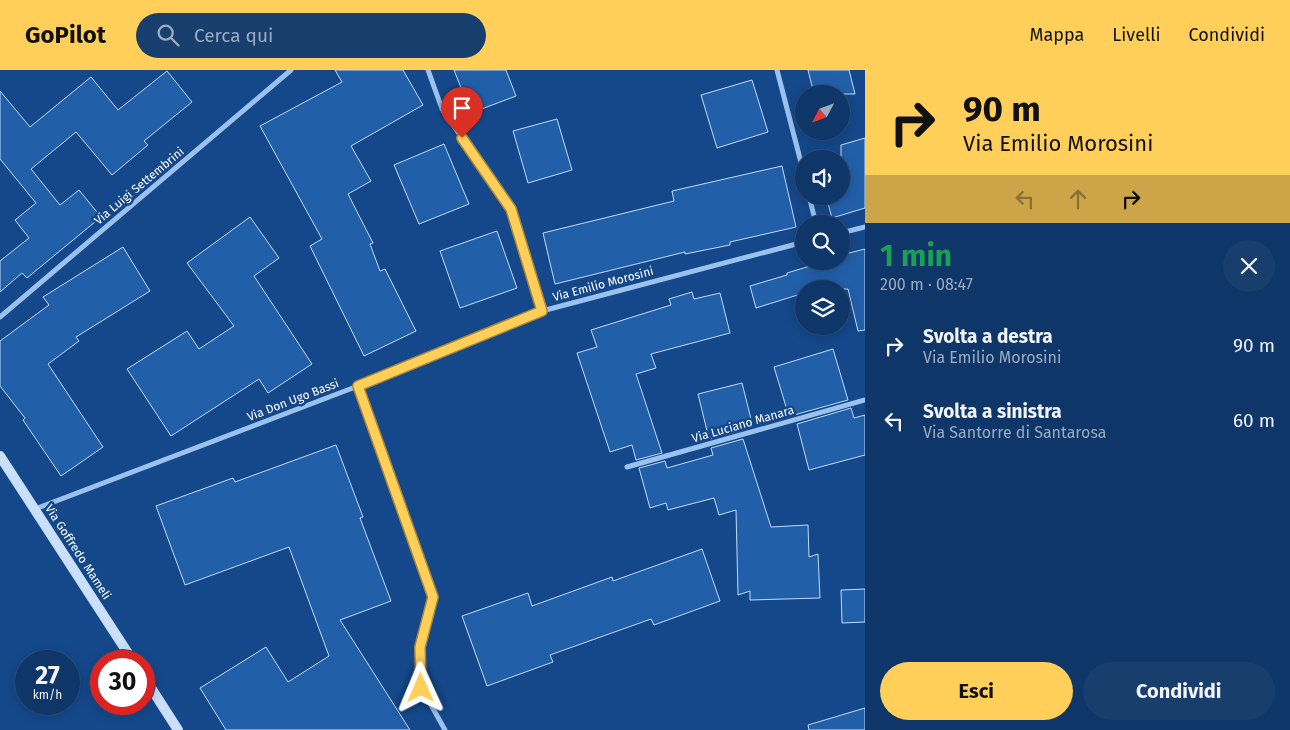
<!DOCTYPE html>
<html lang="it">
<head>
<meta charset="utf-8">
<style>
	:root { --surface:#0f3668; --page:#183e6e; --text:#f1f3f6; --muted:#9babc0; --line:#2f507c; --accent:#ffcf5a }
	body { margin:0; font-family:"Fira Sans",sans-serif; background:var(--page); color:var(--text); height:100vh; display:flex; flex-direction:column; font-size:19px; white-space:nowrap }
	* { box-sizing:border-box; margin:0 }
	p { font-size:16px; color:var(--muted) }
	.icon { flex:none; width:28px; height:28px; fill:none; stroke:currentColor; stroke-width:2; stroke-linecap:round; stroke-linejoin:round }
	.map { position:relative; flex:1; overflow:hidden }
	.panel { display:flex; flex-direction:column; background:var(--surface); width:425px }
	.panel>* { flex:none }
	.banner { background:#ffcf5a; color:#111; overflow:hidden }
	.needle { width:32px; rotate:229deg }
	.tools { position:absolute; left:795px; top:15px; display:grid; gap:10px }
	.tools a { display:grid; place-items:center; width:55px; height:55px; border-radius:50%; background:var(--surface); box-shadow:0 2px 12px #0003,0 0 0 1px var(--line); font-size:25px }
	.speed { position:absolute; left:15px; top:580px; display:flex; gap:10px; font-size:25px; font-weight:700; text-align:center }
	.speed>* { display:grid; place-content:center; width:65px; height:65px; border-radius:50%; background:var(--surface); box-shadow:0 2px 12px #0003,0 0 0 1px var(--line); line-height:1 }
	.speed small { font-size:12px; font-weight:400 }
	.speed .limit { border:8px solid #d22; background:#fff; color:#111 }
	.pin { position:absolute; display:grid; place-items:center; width:42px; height:42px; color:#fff; margin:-51px -21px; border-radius:50% 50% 50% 0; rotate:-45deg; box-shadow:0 0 5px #0007 }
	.pin .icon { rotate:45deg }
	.me { position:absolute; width:55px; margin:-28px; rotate:359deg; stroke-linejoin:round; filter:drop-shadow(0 0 4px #0008) }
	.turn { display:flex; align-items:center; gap:18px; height:105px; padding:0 15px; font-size:22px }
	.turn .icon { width:65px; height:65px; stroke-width:2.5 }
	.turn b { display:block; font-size:35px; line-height:42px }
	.lanes { display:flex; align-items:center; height:48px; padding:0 15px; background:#0003; justify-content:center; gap:25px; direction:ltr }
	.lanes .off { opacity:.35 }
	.round { display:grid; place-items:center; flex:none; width:52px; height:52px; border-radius:26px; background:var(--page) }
	.summary { display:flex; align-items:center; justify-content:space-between; height:85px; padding:0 15px }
	h1 { font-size:30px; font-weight:700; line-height:38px; color:#1e9e55 }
	.button { display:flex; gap:10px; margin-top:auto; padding:10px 15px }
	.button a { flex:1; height:58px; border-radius:30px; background:var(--accent); color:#111; font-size:20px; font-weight:700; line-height:58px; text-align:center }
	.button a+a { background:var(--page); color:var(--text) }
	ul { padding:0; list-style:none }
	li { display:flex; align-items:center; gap:15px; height:75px; padding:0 15px }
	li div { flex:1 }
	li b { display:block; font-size:19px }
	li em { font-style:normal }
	header { display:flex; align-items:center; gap:30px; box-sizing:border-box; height:70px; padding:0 25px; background:var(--accent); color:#111 }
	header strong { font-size:24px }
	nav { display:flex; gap:28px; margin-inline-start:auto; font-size:18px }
	.search { width:350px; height:45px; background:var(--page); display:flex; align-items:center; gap:12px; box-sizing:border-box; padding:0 18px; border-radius:28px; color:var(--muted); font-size:19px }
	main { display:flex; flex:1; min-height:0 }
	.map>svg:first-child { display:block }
	.building { fill:#225fa9; stroke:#c2dcfb }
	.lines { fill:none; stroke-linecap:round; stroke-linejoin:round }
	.street { stroke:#9bc2ef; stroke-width:5 }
	.secondary { stroke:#c9dffb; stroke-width:10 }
	.route-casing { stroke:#a6873a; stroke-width:12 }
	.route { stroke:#ffcf5a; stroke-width:9 }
	.labels { text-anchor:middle; stroke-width:5; stroke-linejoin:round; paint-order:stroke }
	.street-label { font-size:12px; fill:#fff; stroke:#14488a }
</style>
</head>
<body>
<header>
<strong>GoPilot</strong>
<div class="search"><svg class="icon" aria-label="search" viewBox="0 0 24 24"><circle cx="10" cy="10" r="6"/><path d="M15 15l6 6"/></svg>Cerca qui</div>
<nav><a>Mappa</a><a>Livelli</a><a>Condividi</a></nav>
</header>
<main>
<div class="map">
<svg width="865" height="660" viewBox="0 0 865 660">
	<rect width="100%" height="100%" fill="#14488a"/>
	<path class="building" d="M335 0H403L423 35 351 76 371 111 348 124 373 173 370 174 380 201 385 199 416 261 364 286 310 176 322 169 260 56 342 12Z
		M454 0H506L516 26 471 43Z
		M808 0H849L855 24H814Z
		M167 1 192 32 144 71 148 75 112 105 76 62 31 99 60 135 79 120 101 147 27 208 22 203 0 222V191L29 168 15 150 36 133 0 89V21L30 57 91 7 118 40Z
		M752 10 768 62 717 78 701 25Z
		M557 49 572 100 528 113 513 61Z
		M865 68V138L832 148 826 126H841V75Z
		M444 74 469 134 419 154 394 95Z
		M782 96 796 157 730 172V175L685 184V182L555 214 543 163 674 131 672 121Z
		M250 147 279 188 254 206 312 294 268 323 259 309 171 366 127 299 187 261 199 279 234 256 187 193Z
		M497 161 517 218 460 238 440 181Z
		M123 177 150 221 76 267 79 271 48 294 103 377 61 406 23 350 25 348 0 316V271L49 235 43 227Z
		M865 179V260L858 261 848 219H804V223L756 238 750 216 787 205V203L827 191H841V185Z
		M692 222 694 229 720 223 730 263 651 284 656 298 636 304 662 383 636 390 632 375 610 382 577 283 597 277 591 260 671 235 669 229Z
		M833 279 848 330 794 345 792 339 787 340 774 297Z
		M742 313 751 349 737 353 740 361 709 369 698 324Z
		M851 338 854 348 865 345V385L809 400 797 354Z
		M743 369 771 457 808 455 809 487 818 484 820 528 750 530V521L738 525 736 440 719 445 714 428 668 440 666 433 650 438 639 398 665 391 667 398 713 385 711 378Z
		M336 375 363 447 360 448 391 531 340 550 410 660H226L200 618 266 577 288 612 329 586 289 477 185 515 156 436 233 408 235 412Z
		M702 479 720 531 654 555 651 549 550 585 553 592 487 616 462 546 528 523 532 536 612 507 613 511Z
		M865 519V552L842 553 841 520Z
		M865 638V660H809L808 655Z"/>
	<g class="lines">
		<path class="street" d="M428 0 442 39 511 139 542 241
			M777 0 804 104
			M809 126 816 154
			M841 163 865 157
			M0 247 291 0
			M358 316 542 241 804 172
			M627 397 865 330
			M35 439 358 316 433 527 420 577 421 617 445 660"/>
		<path class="secondary" d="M0 386 133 591
			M144 607 178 660"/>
	</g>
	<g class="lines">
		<defs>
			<path id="route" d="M421 618 420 577 433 527 358 316 542 241 511 139 462 68"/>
		</defs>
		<use href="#route" class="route-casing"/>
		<use href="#route" class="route"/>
	</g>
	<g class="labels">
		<g class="street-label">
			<text transform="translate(139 116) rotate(-40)" y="4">Via Luigi Settembrini</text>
			<text transform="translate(603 214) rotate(-15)" y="4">Via Emilio Morosini</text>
			<text transform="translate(293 330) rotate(-21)" y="4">Via Don Ugo Bassi</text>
			<text transform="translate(743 354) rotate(-16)" y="4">Via Luciano Manara</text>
			<text transform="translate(78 482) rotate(57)" y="4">Via Goffredo Mameli</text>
		</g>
	</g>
</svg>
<div class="tools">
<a><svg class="needle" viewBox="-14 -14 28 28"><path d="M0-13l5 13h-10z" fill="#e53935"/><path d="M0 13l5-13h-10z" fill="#9babc0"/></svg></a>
<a><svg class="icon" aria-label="sound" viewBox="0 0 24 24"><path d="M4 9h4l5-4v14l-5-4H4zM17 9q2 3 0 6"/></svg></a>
<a><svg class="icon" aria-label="search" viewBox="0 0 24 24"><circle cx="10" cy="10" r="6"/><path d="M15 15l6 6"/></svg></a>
<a><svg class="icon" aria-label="layers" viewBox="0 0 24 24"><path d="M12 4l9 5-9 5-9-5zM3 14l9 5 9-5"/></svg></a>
</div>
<div class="speed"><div>27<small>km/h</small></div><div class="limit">30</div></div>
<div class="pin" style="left:462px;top:68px;background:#d93025"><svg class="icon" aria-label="arrive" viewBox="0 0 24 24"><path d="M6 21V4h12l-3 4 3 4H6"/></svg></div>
<svg class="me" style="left:421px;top:618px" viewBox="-20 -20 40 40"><path d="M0-17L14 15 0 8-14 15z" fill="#ffcf5a" stroke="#fff" stroke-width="4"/></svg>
</div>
<section class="panel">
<div class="banner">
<div class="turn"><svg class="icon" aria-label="right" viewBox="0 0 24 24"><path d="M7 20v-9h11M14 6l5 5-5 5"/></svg><div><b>90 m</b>Via Emilio Morosini</div></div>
<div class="lanes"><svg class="icon off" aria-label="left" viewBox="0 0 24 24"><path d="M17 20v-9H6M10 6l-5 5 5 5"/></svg><svg class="icon off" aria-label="ahead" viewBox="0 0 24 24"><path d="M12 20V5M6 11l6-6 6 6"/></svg><svg class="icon" aria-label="right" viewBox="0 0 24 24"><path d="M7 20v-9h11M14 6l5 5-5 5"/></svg></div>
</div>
<div class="summary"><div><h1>1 min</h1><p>200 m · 08:47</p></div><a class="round"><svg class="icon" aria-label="close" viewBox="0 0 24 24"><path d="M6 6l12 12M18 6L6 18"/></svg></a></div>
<ul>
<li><svg class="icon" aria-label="right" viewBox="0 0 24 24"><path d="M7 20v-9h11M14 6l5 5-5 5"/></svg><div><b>Svolta a destra</b><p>Via Emilio Morosini</p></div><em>90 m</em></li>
<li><svg class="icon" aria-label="left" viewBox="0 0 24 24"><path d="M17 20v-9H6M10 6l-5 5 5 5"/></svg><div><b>Svolta a sinistra</b><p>Via Santorre di Santarosa</p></div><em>60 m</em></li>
</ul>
<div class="button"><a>Esci</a><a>Condividi</a></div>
</section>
</main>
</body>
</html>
